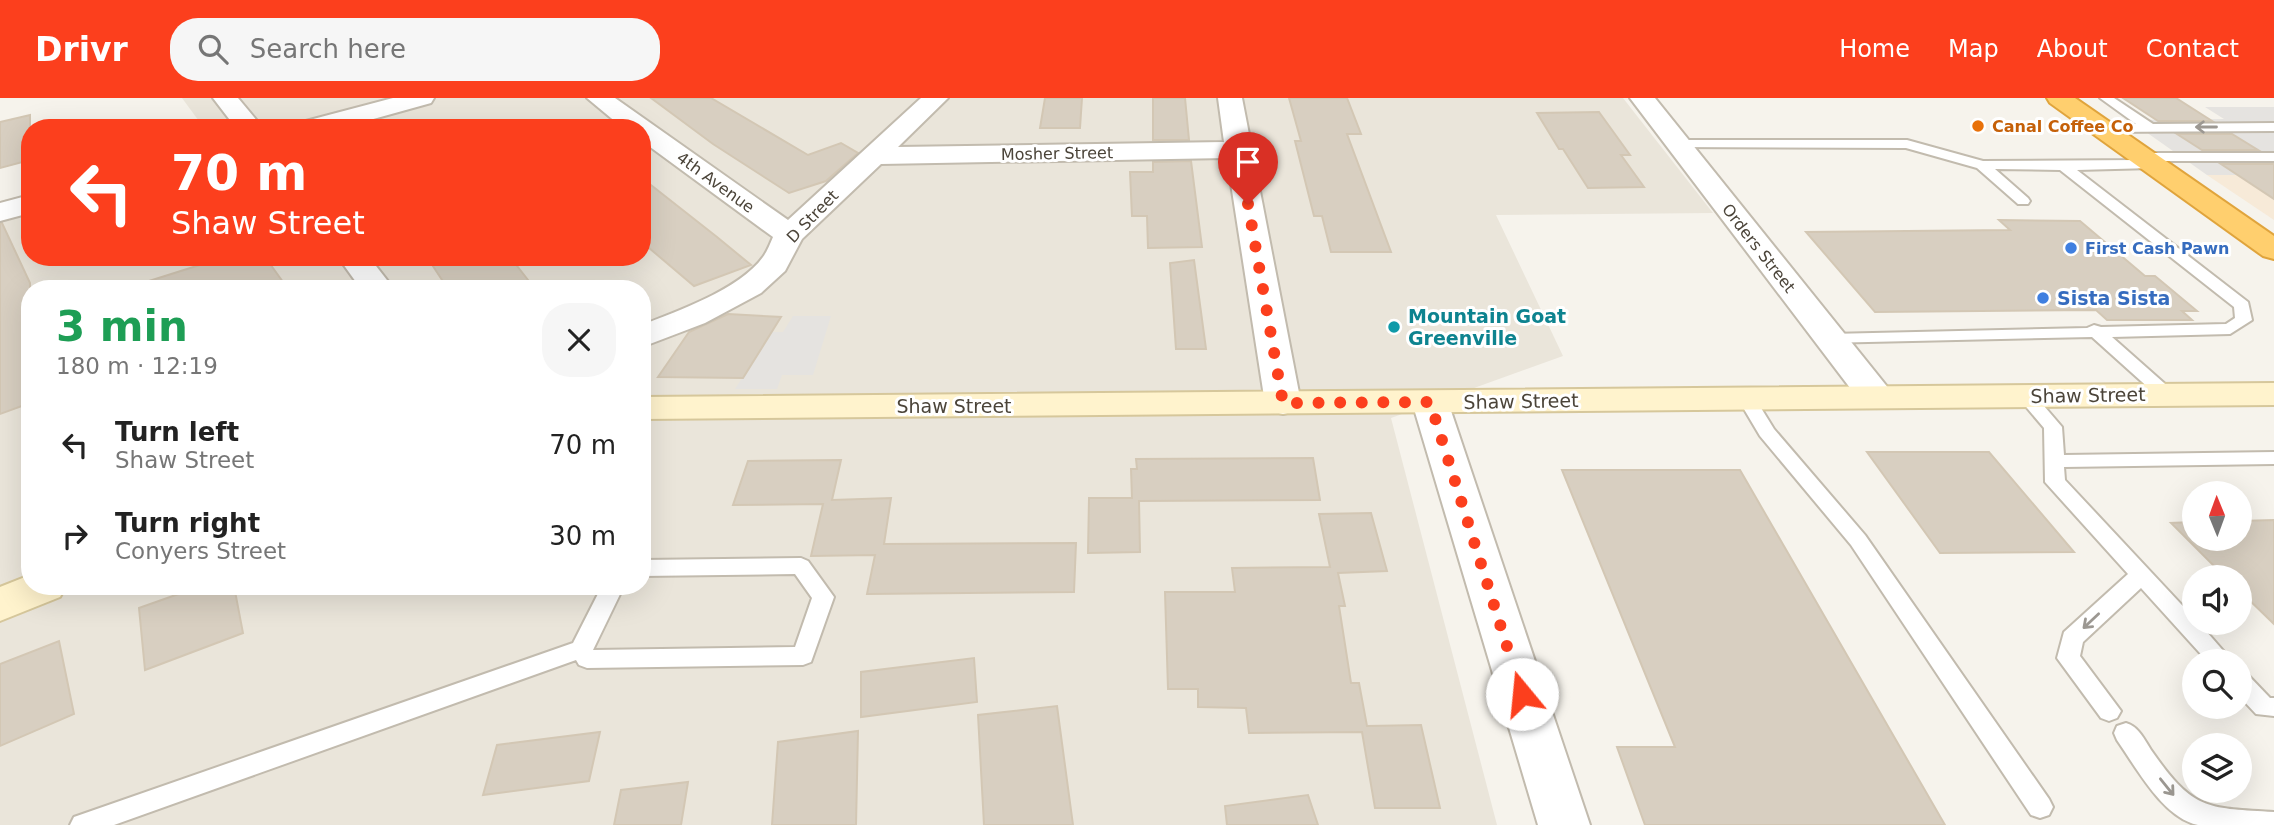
<!DOCTYPE html>
<html lang="en">
<head>
<meta charset="utf-8">
<style>
	:root { --surface:#fff; --page:#f6f6f6; --text:#222; --muted:#767676; --accent:#fc3f1d }
	body { margin:0; font-family:"DejaVu Sans",sans-serif; background:var(--page); color:var(--text); height:100vh; display:flex; flex-direction:column; font-size:26px; white-space:nowrap }
	* { box-sizing:border-box; margin:0 }
	p { font-size:23px; color:var(--muted) }
	.icon { flex:none; width:38px; height:38px; fill:none; stroke:currentColor; stroke-width:2; stroke-linecap:round; stroke-linejoin:round }
	.map { position:relative; flex:1; overflow:hidden }
	.drawer { position:absolute; left:21px; top:182px; width:630px; height:315px; display:flex; flex-direction:column; background:var(--surface); border-radius:28px; box-shadow:0 7px 28px #0002 }
	.drawer>* { flex:none }
	.banner { position:absolute; left:21px; top:21px; width:630px; height:147px; border-radius:28px; box-shadow:0 7px 28px #0002; background:#fc3f1d; color:#fff; overflow:hidden }
	.needle { width:46px; rotate:359deg }
	.fabs { position:absolute; left:2182px; top:383px; display:grid; gap:14px }
	.fabs a { display:grid; place-items:center; width:70px; height:70px; border-radius:50%; background:var(--surface); box-shadow:0 7px 28px #0002; font-size:35px }
	.pin { position:absolute; display:grid; place-items:center; width:60px; height:60px; color:#fff; margin:-72px -30px; border-radius:50% 50% 50% 0; rotate:-45deg; box-shadow:0 0 7px #0007 }
	.pin .icon { rotate:45deg }
	.me { position:absolute; width:77px; margin:-38px; rotate:343deg; stroke-linejoin:round; filter:drop-shadow(0 0 5px #0008) }
	.turn { display:flex; align-items:center; gap:24px; height:147px; padding:0 35px; font-size:32px }
	.turn .icon { width:91px; height:91px; stroke-width:2.5 }
	.turn b { display:block; font-size:49px; line-height:60px }
	.round { display:grid; place-items:center; flex:none; width:74px; height:74px; border-radius:28px; background:var(--page) }
	.summary { display:flex; align-items:center; justify-content:space-between; height:119px; padding:0 35px }
	h1 { font-size:42px; font-weight:700; line-height:52px; color:#1e9e55 }
	ul { padding:0; list-style:none }
	li { display:flex; align-items:center; gap:21px; height:91px; padding:0 35px }
	li div { flex:1 }
	li b { display:block; font-size:26px }
	li em { font-style:normal }
	header { display:flex; align-items:center; gap:42px; box-sizing:border-box; height:98px; padding:0 35px; background:var(--accent); color:#fff }
	header strong { font-size:33px }
	nav { display:flex; gap:38px; margin-inline-start:auto; font-size:24px }
	.search { width:490px; height:63px; background:var(--page); display:flex; align-items:center; gap:18px; box-sizing:border-box; padding:0 24px; border-radius:28px; color:var(--muted); font-size:26px }
	.map>svg:first-child { display:block }
	.residential { fill:#eae5da; fill-rule:evenodd }
	.commercial { fill:#f7ead8 }
	.parking { fill:#e5e3e0 }
	.building { fill:#d8cfc1; stroke:#d3c7b4; stroke-width:2 }
	.lines { fill:none; stroke-linecap:round; stroke-linejoin:round }
	.lane-casing { stroke:#c2bbae; stroke-width:4 }
	.street-casing { stroke:#c2bbae; stroke-width:4 }
	.secondary-casing { stroke:#d6c79b; stroke-width:4 }
	.highway-casing { stroke:#e0a43c; stroke-width:4 }
	.lane { fill:#fff; fill-rule:evenodd }
	.street { fill:#fff; fill-rule:evenodd }
	.secondary { fill:#fff3cd; fill-rule:evenodd }
	.highway { fill:#ffcf6e; fill-rule:evenodd }
	.oneway { stroke:#9c9892 }
	.route { stroke:#fc3f1d; stroke-width:12; stroke-dasharray:0 21.6 }
	.food-dot { fill:#e8710a; stroke:#fff; stroke-width:2.5 }
	.shop-dot { fill:#3f7fe0; stroke:#fff; stroke-width:2.5 }
	.culture-dot { fill:#0f9aa8; stroke:#fff; stroke-width:2.5 }
	.labels { text-anchor:middle; stroke-width:6; stroke-linejoin:round; paint-order:stroke }
	.far-food-label { font-size:16px; font-weight:bold; fill:#c56008; stroke:#fff; text-anchor:start }
	.far-street-label { font-size:16px; fill:#4b4439; stroke:#fff }
	.far-shop-label { font-size:16px; font-weight:bold; fill:#366cbe; stroke:#fff; text-anchor:start }
	.shop-label { font-size:19px; font-weight:bold; fill:#366cbe; stroke:#fff; text-anchor:start }
	.culture-label { font-size:19px; font-weight:bold; fill:#0d838f; stroke:#fff; text-anchor:start }
	.street-label { font-size:19px; fill:#4b4439; stroke:#fff }
</style>
</head>
<body>
<header>
<strong>Drivr</strong>
<div class="search"><svg class="icon" aria-label="search" viewBox="0 0 24 24"><circle cx="10" cy="10" r="6"/><path d="M15 15l6 6"/></svg>Search here</div>
<nav><a>Home</a><a>Map</a><a>About</a><a>Contact</a></nav>
</header>
<div class="map">
<svg width="2274" height="727" viewBox="0 0 2274 727">
	<rect width="100%" height="100%" fill="#f6f3ec"/>
	<path class="residential" d="M182 0H1623L1713 115 1496 117 1563 258 1391 320 1497 727H0V103L30 96V159H642V30H204ZM30 191H642V488H30Z"/>
	<path class="commercial" d="M2207 77H2274V122Z"/>
	<path class="parking" d="M2205 9H2274V77H2207L2129 22 2224 21Z
		M793 218H831L813 277H782L777 291H735L772 234H783Z"/>
	<path class="building" d="M651 0H711L808 57 841 45 858 55 826 83 789 95 713 46Z
		M1045 0H1082L1080 30H1040Z
		M1153 0H1185L1189 42H1153Z
		M1289 0H1347L1361 36H1347L1391 154H1331L1322 118H1314L1295 43H1301Z
		M2123 0H2176L2212 23H2158Z
		M1599 14 1630 57H1621L1644 89 1588 90 1563 51H1559L1537 15Z
		M30 17V62L0 70V24Z
		M2177 36H2232L2258 52H2202Z
		M1191 63 1202 149 1148 150 1147 118H1132L1130 74H1153V64Z
		M2221 66H2274V101Z
		M642 80 717 139 751 167 694 188 642 144Z
		M1999 122 2080 123 2145 178H2155L2197 213H2182L2192 222H2107L2096 212 1875 214 1806 134 2010 132Z
		M0 125H2L30 185V305L0 316Z
		M225 159H265L288 191H148L146 184Z
		M427 159H510L535 191H448Z
		M1194 162 1206 251H1176L1170 165Z
		M728 216 781 219 743 280 658 279 689 234Z
		M1867 354H1989L2074 454 1940 455Z
		M1313 360 1320 402 1139 403 1140 454 1088 455 1089 400H1132L1131 371H1137L1136 361Z
		M841 362 832 402 891 400 884 446 1076 445 1074 494 867 496 875 457 811 458 823 406 733 407 748 363Z
		M1562 372H1740L1945 727H1645L1617 649H1675Z
		M1371 415 1387 473 1338 475 1345 508H1339L1351 585H1359L1367 628 1421 627 1440 710H1375L1362 634 1249 635 1246 610 1198 609V591H1168L1165 494H1235L1232 470 1330 469 1319 416Z
		M2274 422V526L2240 493V480H2226L2171 425 2194 424V441H2240V423Z
		M201 488H234L243 535 145 572 139 510Z
		M59 543 74 616 0 648V566Z
		M974 560 977 604 861 619V574Z
		M1057 608 1073 727H984L978 617Z
		M858 633 856 727H772L778 644Z
		M600 634 589 683 483 697 497 647Z
		M688 684 681 727H614L621 692Z
		M1308 697 1318 727H1227L1225 708Z"/>
	<g class="lines">
		<defs>
			<path id="lane" d="M2100 0H2114L2153 26 2274 25V33L2101 34 2094 30 2096 27 2136 26Z
				M1678 42H1907L1983 63 2139 62 2136 59 2143 55H2274V63H2158L2160 66 2153 70 2077 72 2248 204 2252 222 2230 236 2112 239 2173 293 2176 297 2167 302 2161 301 2092 239 1824 245 1822 241 1824 237 1830 236 2087 230 2094 227 2101 229 2226 226 2235 220 2234 209 2060 72 1995 71 2028 100 2030 103 2028 106H2018L1977 70 1906 50 1673 49V43Z
				M2026 293 2032 294 2062 329 2064 357 2274 354V366L2064 369 2065 382 2194 520V525H2199L2233 564H2208L2141 490 2083 544 2080 558 2121 613 2117 620 2109 623 2101 620 2057 560 2064 534 2128 476 2045 384 2044 330 2017 298Z
				M1747 296 1753 297 1774 331 1865 437 2049 701 2053 709 2049 717 2040 720 2031 717 1851 447 1760 338 1738 301Z
				M801 460 808 463 834 499 811 564 803 567 587 570 579 567 576 562 114 727H70L74 719 573 545 602 488H624L593 552 795 549 812 500 795 476 642 478V462Z
				M2240 574 2248 577 2270 600H2274V618L2256 616 2240 599Z
				M2126 625C2139 629 2144 641 2151 652 2193 712 2205 710 2274 714V727C2250 727 2222 727 2198 727 2163 720 2136 669 2117 642L2114 635 2117 628Z"/>
			<path id="street" d="M213 0H238L263 30H236Z
				M393 0H434L431 5 341 30H298L302 24Z
				M587 0H615L788 122 921 0H948L898 49 1224 44 1218 0H1242L1301 305 1296 313 1283 316 1270 313 1265 305 1227 60 881 66 802 141 785 173 761 195 705 225 642 249V227C678 213 740 191 763 159 767 154 770 146 773 139L642 43V30H623Z
				M1630 0H1655L1889 291 1894 299 1889 307 1876 310 1863 307Z
				M30 97V115L0 123V105Z
				M338 159H369L394 191H361Z
				M1430 293 1443 296 1448 304 1590 727H1538L1412 304 1417 296Z"/>
			<path id="secondary" d="M2274 285V307L642 321V299Z
				M30 477V488H66L60 499 0 523V489Z"/>
			<path id="highway" d="M2047 0H2075L2274 138V161L2263 158 2050 5Z"/>
		</defs>
		<use href="#lane" class="lane-casing"/>
		<use href="#street" class="street-casing"/>
		<use href="#secondary" class="secondary-casing"/>
		<use href="#highway" class="highway-casing"/>
		<use href="#lane" class="lane"/>
		<use href="#street" class="street"/>
		<use href="#secondary" class="secondary"/>
		<use href="#highway" class="highway"/>
	</g>
	<defs><path id="oneway-shaft" d="M-6 0H5M1.5-3L5.5 0L1.5 3" fill="none" stroke-width="1.6" stroke-linecap="round" stroke-linejoin="round" transform="scale(1.75)"/></defs>
	<g class="oneway">
		<use href="#oneway-shaft" transform="translate(2206 29) rotate(180)"/>
		<use href="#oneway-shaft" transform="translate(2091 523) rotate(137)"/>
		<use href="#oneway-shaft" transform="translate(2167 689) rotate(51)"/>
	</g>
	<g class="lines">
		<path class="route" d="M1248 106 1283 305 1430 304 1522 596"/>
	</g>
	<circle class="food-dot" cx="1978" cy="28" r="7"/>
	<g class="shop-dot">
		<circle cx="2071" cy="150" r="7"/>
		<circle cx="2043" cy="200" r="7"/>
	</g>
	<circle class="culture-dot" cx="1394" cy="229" r="7"/>
	<g class="labels">
		<g class="far-food-label">
			<text x="1992" y="34">Canal Coffee Co</text>
		</g>
		<g class="far-street-label">
			<text transform="translate(1057 55) rotate(-1)" y="6">Mosher Street</text>
			<text transform="translate(716 84) rotate(36)" y="6">4th Avenue</text>
			<text transform="translate(812 118) rotate(-46)" y="6">D Street</text>
			<text transform="translate(1759 150) rotate(52)" y="6">Orders Street</text>
		</g>
		<g class="far-shop-label">
			<text x="2085" y="156">First Cash Pawn</text>
		</g>
		<g class="shop-label">
			<text x="2057" y="207">Sista Sista</text>
		</g>
		<g class="culture-label">
			<text x="1408" y="225">Mountain Goat<tspan x="1408" dy="22">Greenville</tspan></text>
		</g>
		<g class="street-label">
			<text transform="translate(2088 297) rotate(-1)" y="7">Shaw Street</text>
			<text transform="translate(1521 303) rotate(-1)" y="7">Shaw Street</text>
			<text x="954" y="315">Shaw Street</text>
		</g>
	</g>
</svg>
<div class="fabs">
<a><svg class="needle" viewBox="-14 -14 28 28"><path d="M0-13l5 13h-10z" fill="#e53935"/><path d="M0 13l5-13h-10z" fill="#767676"/></svg></a>
<a><svg class="icon" aria-label="sound" viewBox="0 0 24 24"><path d="M4 9h4l5-4v14l-5-4H4zM17 9q2 3 0 6"/></svg></a>
<a><svg class="icon" aria-label="search" viewBox="0 0 24 24"><circle cx="10" cy="10" r="6"/><path d="M15 15l6 6"/></svg></a>
<a><svg class="icon" aria-label="layers" viewBox="0 0 24 24"><path d="M12 4l9 5-9 5-9-5zM3 14l9 5 9-5"/></svg></a>
</div>
<div class="pin" style="left:1248px;top:106px;background:#d93025"><svg class="icon" aria-label="arrive" viewBox="0 0 24 24"><path d="M6 21V4h12l-3 4 3 4H6"/></svg></div>
<svg class="me" style="left:1522px;top:596px" viewBox="-20 -20 40 40"><circle r="19" fill="#fff"/><path d="M0-13L10 11 0 6-10 11z" fill="#fc3f1d"/></svg>
<div class="banner">
<div class="turn"><svg class="icon" aria-label="left" viewBox="0 0 24 24"><path d="M17 20v-9H6M10 6l-5 5 5 5"/></svg><div><b>70 m</b>Shaw Street</div></div>
</div>
<section class="drawer">
<div class="summary"><div><h1>3 min</h1><p>180 m · 12:19</p></div><a class="round"><svg class="icon" aria-label="close" viewBox="0 0 24 24"><path d="M6 6l12 12M18 6L6 18"/></svg></a></div>
<ul>
<li><svg class="icon" aria-label="left" viewBox="0 0 24 24"><path d="M17 20v-9H6M10 6l-5 5 5 5"/></svg><div><b>Turn left</b><p>Shaw Street</p></div><em>70 m</em></li>
<li><svg class="icon" aria-label="right" viewBox="0 0 24 24"><path d="M7 20v-9h11M14 6l5 5-5 5"/></svg><div><b>Turn right</b><p>Conyers Street</p></div><em>30 m</em></li>
</ul>
</section>
</div>
</body>
</html>
